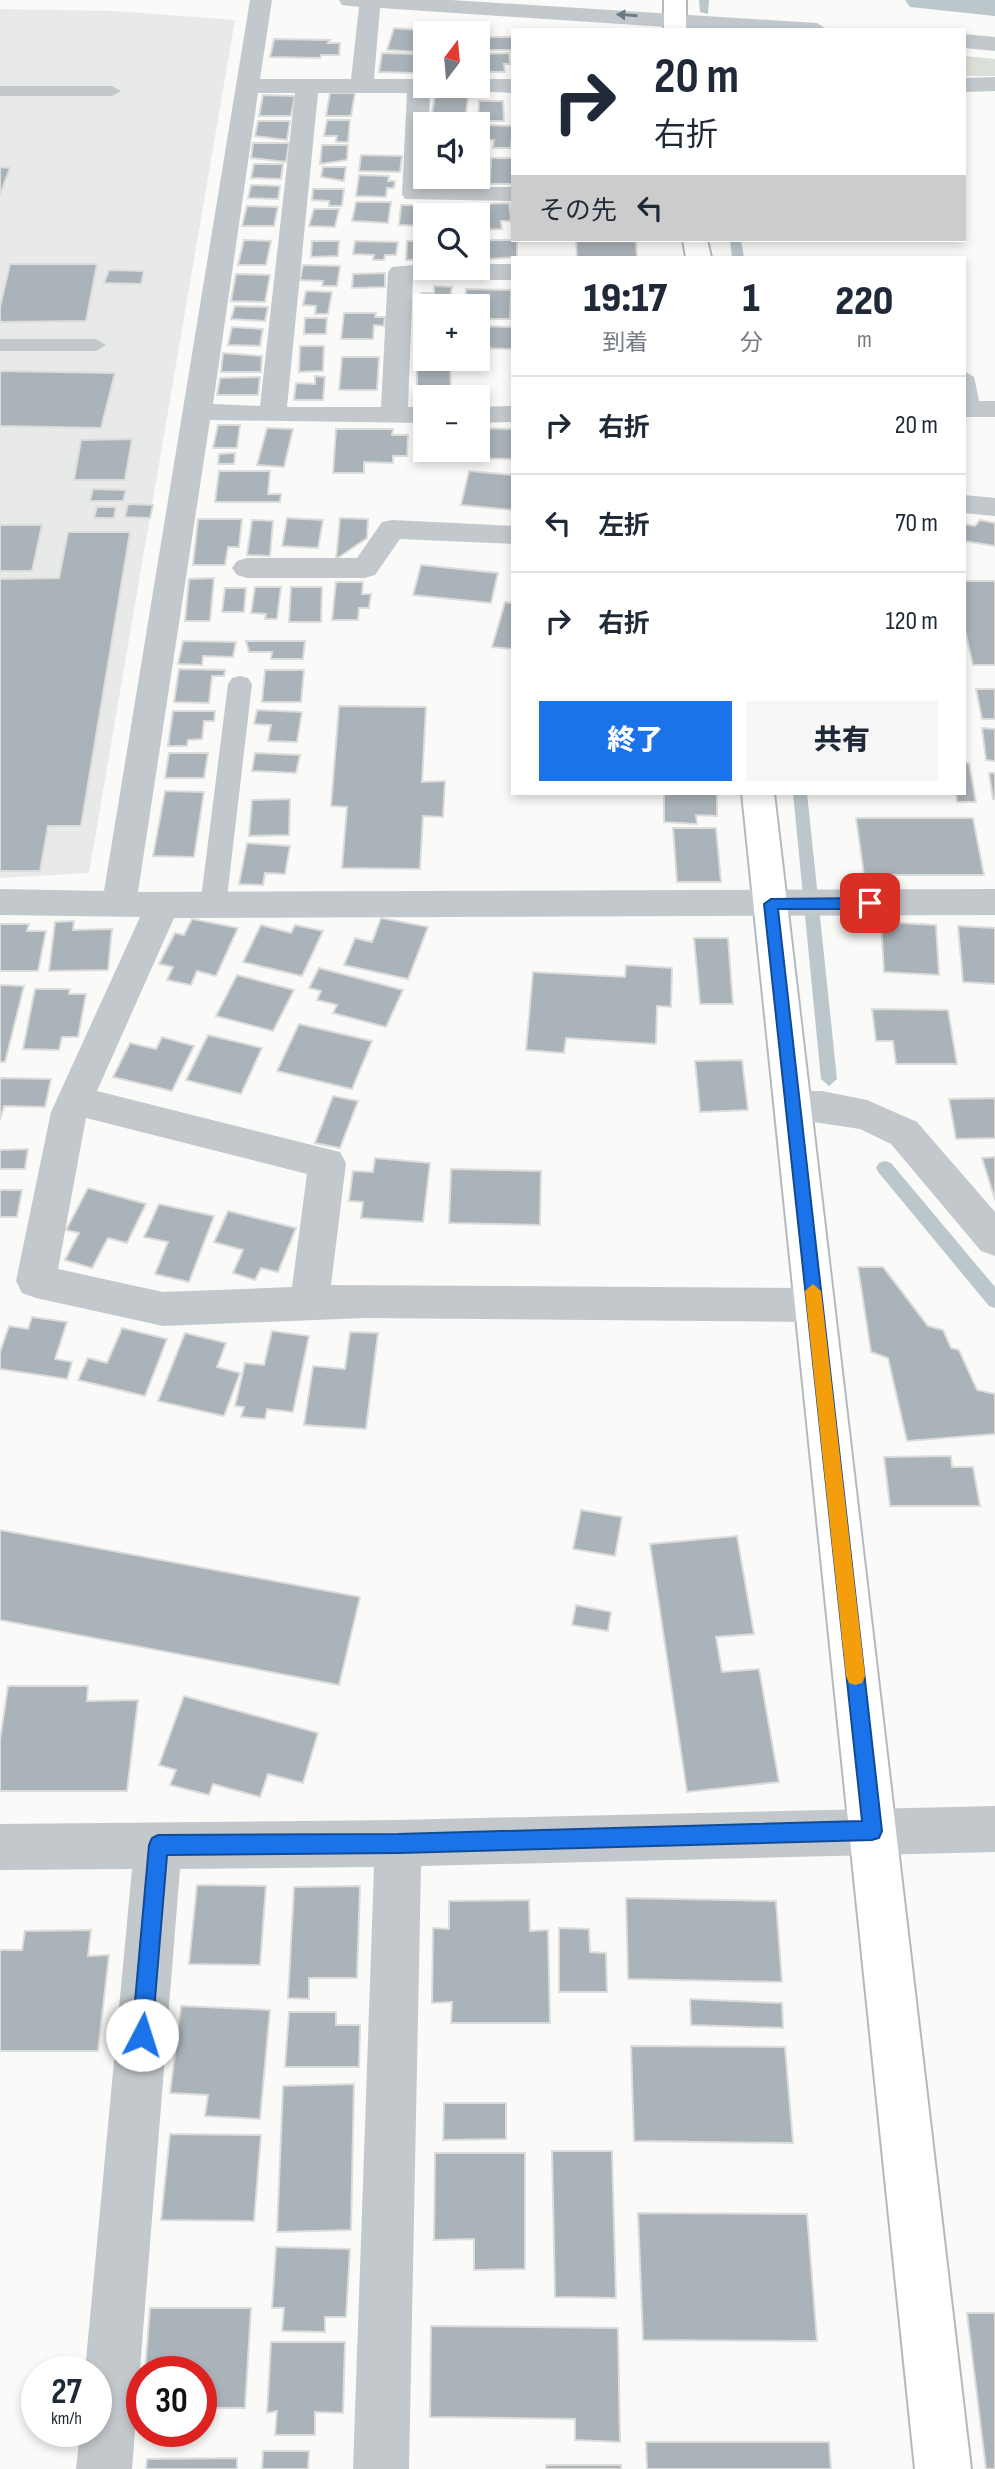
<!DOCTYPE html>
<html lang="ja">
<head>
<meta charset="utf-8">
<style>
	:root { --surface:#fff; --page:#f6f6f7; --text:#1f2937; --muted:#747a83; --line:#e0e1e3; --accent:#1a73e8 }
	body { margin:0; font-family:"Sofia Sans Condensed","Noto Sans JP",sans-serif; background:var(--page); color:var(--text); height:100vh; display:flex; flex-direction:column; font-size:26px; white-space:nowrap }
	* { box-sizing:border-box; margin:0 }
	p { font-size:23px; color:var(--muted) }
	.icon { flex:none; width:38px; height:38px; fill:none; stroke:currentColor; stroke-width:2; stroke-linecap:round; stroke-linejoin:round }
	.map { position:relative; flex:1; overflow:hidden }
	.details { position:absolute; left:511px; top:256px; width:455px; height:539px; display:flex; flex-direction:column; background:var(--surface); border-radius:0px; box-shadow:0 4px 10px #0003 }
	.details>* { flex:none }
	.top-card { position:absolute; left:511px; top:28px; width:455px; height:214px; border-radius:0px; box-shadow:0 4px 10px #0003; background:#fff; color:var(--text); overflow:hidden }
	.needle { width:46px; rotate:16deg }
	.fabs { position:absolute; left:413px; top:21px; display:grid; gap:14px }
	.fabs a { display:grid; place-items:center; width:77px; height:77px; border-radius:0px; background:var(--surface); box-shadow:0 4px 10px #0003; font-size:35px }
	.speed { position:absolute; left:21px; top:2356px; display:flex; gap:14px; font-size:35px; font-weight:700; text-align:center }
	.speed>* { display:grid; place-content:center; width:91px; height:91px; border-radius:50%; background:var(--surface); box-shadow:0 4px 10px #0003; line-height:1 }
	.speed small { font-size:18px; font-weight:400 }
	.speed .limit { border:10px solid #d22; background:#fff; color:#111 }
	.pin { position:absolute; display:grid; place-items:center; width:60px; height:60px; color:#fff; margin:-30px; border-radius:14px; box-shadow:0 4px 10px #0006 }
	.me { position:absolute; width:77px; margin:-38px; rotate:5deg; stroke-linejoin:round; filter:drop-shadow(0 0 5px #0008) }
	.turn { display:flex; align-items:center; gap:24px; height:147px; padding:0 28px; font-size:32px }
	.turn .icon { width:91px; height:91px; stroke-width:2.5 }
	.turn b { display:block; font-size:49px; line-height:60px }
	.then { display:flex; align-items:center; height:66px; padding:0 28px; background:#0003; gap:14px; font-size:26px }
	.eta { display:flex; justify-content:space-evenly; align-items:center; height:119px; text-align:center }
	.eta b { font-size:42px; font-weight:800; line-height:49px }
	.cta { display:flex; gap:14px; margin-top:auto; padding:14px 28px }
	.cta a { flex:1; height:80px; border-radius:0px; background:var(--accent); color:#fff; font-size:28px; font-weight:800; line-height:80px; text-align:center }
	.cta a+a { background:var(--page); color:var(--text) }
	ul { padding:0; list-style:none }
	li { display:flex; align-items:center; gap:21px; height:98px; padding:0 28px; border-top:2px solid var(--line) }
	li div { flex:1 }
	li b { display:block; font-size:26px }
	li em { font-style:normal }
	.map>svg:first-child { display:block }
	.built { fill:#e8e9e9 }
	.green { fill:#dadfd7 }
	.lines { fill:none; stroke-linecap:round; stroke-linejoin:round }
	.stream { fill:#bbc7cb; fill-rule:evenodd }
	.canal { fill:#bbc7cb; fill-rule:evenodd }
	.building { fill:#aab3b9; stroke:#dcdcda; stroke-width:2 }
	.secondary-casing { stroke:#b3babf; stroke-width:4 }
	.lane { fill:#c3c8cc; fill-rule:evenodd }
	.street { fill:#c3c8cc; fill-rule:evenodd }
	.secondary { fill:#fff; fill-rule:evenodd }
	.oneway { fill:#6a7a87 }
	.route { fill:#1a73e8; stroke:#114b97; stroke-width:2 }
	.slow { fill:#f59e0b }
</style>
</head>
<body>
<div class="map">
<svg width="995" height="2469" viewBox="0 0 995 2469">
	<rect width="100%" height="100%" fill="#fafaf8"/>
	<path class="built" d="M0 9 115 11 235 20 89 873 0 878Z"/>
	<path class="green" d="M964 56 995 59V76H964Z"/>
	<g class="lines">
		<path class="stream" d="M699 0H709L708 14 700 12Z
			M730 240H741L744 257H732Z
			M793 793H807L837 1079 829 1086 821 1079Z
			M885 1161 891 1163 995 1287V1308L989 1306 879 1173 876 1168 879 1163Z"/>
		<path class="canal" d="M905 0H995V16L910 7Z"/>
	</g>
	<path class="building" d="M394 28 456 33H425V46H420L418 52 387 50Z
		M485 37H513V50H486Z
		M274 39 330 40 328 43H340L339 55H321L320 58 270 57Z
		M382 53 418 54 414 73 379 72Z
		M509 53 510 64H504L505 72H478V54Z
		M330 93H355L351 116H326Z
		M263 95 295 96 291 116H259Z
		M435 96 468 97 466 114 432 113Z
		M479 101H503L504 121H478Z
		M327 120H350L348 142H336L337 136H324Z
		M258 121H290L287 140 255 136Z
		M488 125 513 126 511 148H493L494 140H487Z
		M253 143H289L286 162 251 158Z
		M322 145H348L347 160 320 164Z
		M361 155 402 156 400 172 359 171Z
		M478 158 483 159 481 183 456 182V177H478Z
		M491 158H513V184H490Z
		M254 164H283L281 179 251 178Z
		M0 167 10 168 0 195Z
		M323 167H346L344 181 321 177Z
		M359 175 389 176 388 181H395L394 188H387L386 197 356 196Z
		M251 185 280 186 278 199 248 198Z
		M313 189H344L342 206H329V201L312 200Z
		M356 202H391L388 223 352 221Z
		M509 203 511 221H501L502 229 481 230 479 204Z
		M469 204V215H441V205Z
		M401 205H434L433 215H425V226L399 225Z
		M247 206 278 207 274 226H242Z
		M314 209H339L335 227 309 226Z
		M244 240 271 241 266 265H238Z
		M478 240H517V257L478 260Z
		M576 240 636 241 637 257H577Z
		M312 241H339L338 256 311 257Z
		M355 241 398 242 396 255H385L384 260H373L374 255 353 254Z
		M407 241H425V260H406Z
		M10 264H97L86 321 0 322V307Z
		M303 265 340 266 337 286H322L323 281 300 280Z
		M109 270 144 271 141 284 104 283Z
		M385 273V287L352 288 353 274Z
		M236 274 270 275 265 302 231 301Z
		M434 286 452 287 449 306H425V315L419 314 422 293H434Z
		M466 289 511 290 510 319H478V306H465Z
		M306 291 332 292 328 314H315L316 306 303 305Z
		M235 306 268 307 265 321 231 319Z
		M344 313H376L375 317H385L384 326 374 325 373 339H341Z
		M305 318H327L326 334H304Z
		M421 319H425V345H420Z
		M478 326 513 327V349L478 348Z
		M232 327 263 329 260 346 228 345Z
		M300 346H324L323 371 299 372Z
		M223 353 262 356 261 372H221Z
		M342 357H379L377 390H339Z
		M417 365H450L451 394 417 395Z
		M0 371 115 373 101 428 0 426Z
		M315 376 325 377 323 400H294L296 383 315 384Z
		M260 377 258 395H217L220 378Z
		M218 425H240L237 448H213Z
		M267 428 293 429 284 467 257 465Z
		M478 428 513 429V459L468 458 469 450H478Z
		M336 429H393L392 435H408L407 456H393V463L364 462V473H333Z
		M132 439 125 480H74L81 440Z
		M235 453 234 464H218L219 454Z
		M219 471H270L268 494H281L280 502H215Z
		M469 471 513 475V510L461 505Z
		M93 489 126 490 123 501H90Z
		M128 504 153 505 150 518 125 517Z
		M97 507H116L114 518H94Z
		M287 518 323 520 318 548 282 546Z
		M340 518 368 519 367 538 336 559Z
		M198 519H242L239 547H228L225 565H193Z
		M252 520 273 521 270 556 247 555Z
		M980 520 995 523V546L964 541V524L975 526Z
		M0 525H42L32 571H0Z
		M68 532H130L81 826H48L40 871H0V579L59 578Z
		M421 565 498 573 491 603 413 595Z
		M214 578 210 621H185L189 579Z
		M964 581H995V665H973L964 626Z
		M336 582H363L362 594H371L369 608H359L358 620H332Z
		M255 587H281L277 619H265L266 614 251 613Z
		M291 587H322L321 622H289Z
		M225 588H246L244 612H222Z
		M505 602 513 603V649L492 647Z
		M183 641 236 642 233 657 203 656 202 665 178 664Z
		M246 641H305L303 659H271L272 652H249Z
		M179 669 225 670 224 676H212L209 703 174 702Z
		M265 670H304L301 702H262Z
		M976 689H995V719H982Z
		M339 706 426 707 422 782 445 781 443 817 423 816 420 869 342 868 347 807 331 806Z
		M257 710 302 712 297 742 268 741 271 725 254 724Z
		M173 711H215L214 721H204L202 739 188 740 187 746H168Z
		M982 728 995 729V761L986 760Z
		M169 753H208L204 778H165Z
		M255 753 300 755 296 773 252 771Z
		M964 763H969L976 802H957L956 793H964Z
		M989 773H995V799H993Z
		M165 791 204 792 194 857 153 856Z
		M664 793H717V816L696 815 697 824 664 822Z
		M290 799 289 835 249 836 252 800Z
		M856 818H973L984 875H864Z
		M673 828H716L721 882H677Z
		M247 843 290 846 285 874 265 873 263 885 239 884Z
		M381 918 428 927 408 979 344 965 355 938 372 942Z
		M192 919 238 928 216 976 197 971 191 985 167 980 173 967 159 964 175 933 184 935Z
		M74 921 73 930 112 929 108 970 49 971 55 922Z
		M881 922 936 925 939 975 884 972Z
		M0 924H29L27 931H46L38 971H0Z
		M261 925 291 933 295 925 323 931 302 976 243 962Z
		M958 926 995 928V984L963 982Z
		M694 938H728L733 1004H700Z
		M626 965 672 968 671 1007 657 1006 656 1044 566 1038 564 1053 526 1050 533 972 625 977Z
		M319 968 403 990 386 1027 333 1013 337 1005 317 1000 321 991 309 988Z
		M237 975 294 990 273 1031 216 1016Z
		M0 985 24 986 5 1062H0Z
		M35 989H70L69 994H86L78 1037H62L59 1050 23 1049Z
		M872 1009 948 1010 957 1064H896L893 1041H876Z
		M299 1024 372 1041 352 1089 277 1071Z
		M208 1035 262 1048 241 1094 186 1080Z
		M162 1037 194 1046 172 1091 113 1077 130 1043 156 1049Z
		M742 1060 748 1110 700 1112 695 1061Z
		M0 1078 51 1079 45 1107 4 1106 0 1120Z
		M333 1096 358 1101 340 1148 315 1143Z
		M995 1098V1138L956 1139 949 1099Z
		M28 1149 25 1169H0V1150Z
		M995 1157V1200L982 1158Z
		M375 1158 430 1163 423 1222 361 1218 363 1202 349 1201 353 1171 373 1172Z
		M451 1169 541 1171 540 1225 449 1223Z
		M88 1188 146 1204 127 1243 108 1238 92 1268 65 1260 79 1233 66 1230Z
		M0 1190H22L17 1217H0Z
		M159 1204 214 1216 189 1282 155 1274 168 1242 144 1237Z
		M228 1211 296 1228 278 1272 261 1268 255 1280 233 1273 243 1250 214 1242Z
		M858 1267H883L928 1326 943 1330 951 1348 959 1350 977 1390 995 1394V1434L907 1441 888 1358 871 1352Z
		M32 1317 67 1322 55 1359 72 1362 67 1379 0 1369V1352L9 1326 28 1329Z
		M122 1328 167 1339 145 1396 78 1380 88 1358 107 1363Z
		M272 1331 309 1336 293 1412 267 1409 265 1419 241 1417 244 1407 235 1406 245 1363 264 1365Z
		M350 1332 378 1333 366 1429 304 1425 313 1366 345 1369Z
		M185 1333 226 1343 217 1367 240 1373 224 1416 158 1401Z
		M951 1456 952 1467H973L980 1506H890L884 1457Z
		M581 1510 622 1517 615 1556 573 1549Z
		M0 1530 360 1597 339 1685 0 1620Z
		M737 1536 754 1634 716 1637 722 1672 759 1669 779 1782 687 1792 650 1544Z
		M576 1605 611 1612 608 1631 572 1625Z
		M8 1686H88L87 1701 138 1700 127 1791H0V1740Z
		M184 1696 318 1733 303 1783 268 1774 260 1797 213 1784 209 1795 170 1785 176 1770 159 1765Z
		M197 1885 266 1886 260 1965 189 1964Z
		M360 1886 357 1978H309V1999L288 1998 294 1887Z
		M626 1898 776 1901 782 1982 628 1979Z
		M529 1900 530 1931 548 1930 550 2023H451L452 2002 432 2003 433 1928 449 1929V1901Z
		M559 1928 589 1929 590 1952 606 1953 607 1992H559Z
		M91 1930 88 1956 109 1955 98 2051H0V1950H22L25 1931Z
		M690 1999 782 2003 783 2028 691 2025Z
		M181 2006 270 2010 260 2119 205 2116 208 2095 170 2093Z
		M289 2012H336V2025H360L359 2067H285Z
		M631 2046 785 2047 793 2143 634 2141Z
		M354 2084 351 2230 277 2232 283 2086Z
		M444 2103H506V2139L443 2140Z
		M170 2134 261 2135 254 2221 161 2220Z
		M552 2151H612L616 2298 555 2297Z
		M435 2153H525V2269L474 2270V2239L434 2240Z
		M638 2213 807 2214 817 2341 643 2340Z
		M276 2247 350 2249 346 2317H325V2332L282 2331 284 2308H272Z
		M150 2308H251L245 2408H201V2371H145Z
		M967 2313H995V2469H986Z
		M431 2326 618 2328 620 2442 575 2440V2419L430 2417Z
		M271 2342H345L343 2413 315 2412V2435H275L277 2411 267 2413Z
		M646 2442H829L831 2469H647Z
		M263 2451H309L308 2469H262Z
		M237 2458V2469H146L147 2459Z
		M546 2465H621V2469H546Z"/>
	<g class="lines">
		<defs>
			<path id="secondary" d="M664 0H686V30H664Z
				M683 240H707L711 257H686Z
				M742 793H774L971 2469H915Z"/>
		</defs>
		<use href="#secondary" class="secondary-casing"/>
		<path class="lane" d="M0 86H112L121 91 112 96H0Z
			M0 339H96L106 345 96 351H0Z
			M964 371 974 377 981 409 971 415 964 414Z
			M240 676 248 678 252 684 226 906 222 913 213 916 204 913 200 906 228 684 232 678Z"/>
		<path class="street" d="M250 0H272L260 79H351L359 7 342 5 339 0H451L817 23 828 30H711L380 8 374 79H425V86H436L430 92 429 124H425L426 187H513V201L405 199 402 194 407 93H318L287 407H381L388 272 392 267 425 264V268H478V264H513V280H413L408 407H425V423L210 420 138 892 995 889V915L174 918 97 1091 340 1152 346 1163 331 1285 814 1288 828 1293 834 1305 828 1317 814 1322 364 1318 163 1326 36 1298 22 1293 16 1281 51 1112 140 917 0 915V889L104 891ZM258 93H295L260 406 213 404ZM86 1118 307 1174 292 1287 163 1292 58 1269Z
			M964 34 995 37V51L964 48Z
			M995 77V91L964 92V78Z
			M478 79H513V93L470 91 467 86H478Z
			M964 401H995V417H964Z
			M513 406V422L478 423V407Z
			M964 495 995 498V516L964 513Z
			M392 520 513 526V544L400 539 375 575 365 578H247L237 575 232 568 237 561 247 558H357L382 522Z
			M793 1091H822L867 1100 917 1122 995 1212V1256L981 1251 891 1144 860 1129 780 1117 775 1106 780 1095Z
			M995 1806V1852L421 1866 409 2469H353L374 1867 180 1869 132 2469H76L80 2431H96V2371H85L132 1869 0 1870V1824L398 1820Z"/>
		<use href="#secondary" class="secondary"/>
	</g>
	<defs><path id="oneway-solid" d="M-6-.8H1V-3.2L6.5 0L1 3.2V.8H-6Z" transform="scale(1.75)"/></defs>
	<use class="oneway" href="#oneway-solid" transform="translate(627 15) rotate(-176)"/>
	<path class="route" d="M870 898 877 903 870 909H778L882 1831 879 1838 872 1840 398 1853 167 1855 152 2035 149 2042 142 2045 135 2042 132 2035 149 1845 152 1838 158 1835 398 1834 862 1821 764 904 771 899Z"/>
	<path class="slow" d="M813 1284 821 1291 865 1676 862 1683 855 1685 849 1683 846 1676 805 1291Z"/>
</svg>
<div class="fabs">
<a><svg class="needle" viewBox="-14 -14 28 28"><path d="M0-13l5 13h-10z" fill="#e53935"/><path d="M0 13l5-13h-10z" fill="#747a83"/></svg></a>
<a><svg class="icon" aria-label="sound" viewBox="0 0 24 24"><path d="M4 9h4l5-4v14l-5-4H4zM17 9q2 3 0 6"/></svg></a>
<a><svg class="icon" aria-label="search" viewBox="0 0 24 24"><circle cx="10" cy="10" r="6"/><path d="M15 15l6 6"/></svg></a>
<a>+</a>
<a>−</a>
</div>
<div class="speed"><div>27<small>km/h</small></div><div class="limit">30</div></div>
<div class="pin" style="left:870px;top:903px;background:#d93025"><svg class="icon" aria-label="arrive" viewBox="0 0 24 24"><path d="M6 21V4h12l-3 4 3 4H6"/></svg></div>
<svg class="me" style="left:142px;top:2035px" viewBox="-20 -20 40 40"><circle r="19" fill="#fff"/><path d="M0-13L10 11 0 6-10 11z" fill="#1a73e8"/></svg>
<div class="top-card">
<div class="turn"><svg class="icon" aria-label="right" viewBox="0 0 24 24"><path d="M7 20v-9h11M14 6l5 5-5 5"/></svg><div><b>20 m</b>右折</div></div>
<div class="then">その先<svg class="icon" aria-label="left" viewBox="0 0 24 24"><path d="M17 20v-9H6M10 6l-5 5 5 5"/></svg></div>
</div>
<section class="details">
<div class="eta">
<div><b>19:17</b><p>到着</p></div>
<div><b>1</b><p>分</p></div>
<div><b>220</b><p>m</p></div>
</div>
<ul>
<li><svg class="icon" aria-label="right" viewBox="0 0 24 24"><path d="M7 20v-9h11M14 6l5 5-5 5"/></svg><div><b>右折</b></div><em>20 m</em></li>
<li><svg class="icon" aria-label="left" viewBox="0 0 24 24"><path d="M17 20v-9H6M10 6l-5 5 5 5"/></svg><div><b>左折</b></div><em>70 m</em></li>
<li><svg class="icon" aria-label="right" viewBox="0 0 24 24"><path d="M7 20v-9h11M14 6l5 5-5 5"/></svg><div><b>右折</b></div><em>120 m</em></li>
</ul>
<div class="cta"><a>終了</a><a>共有</a></div>
</section>
</div>
</body>
</html>
